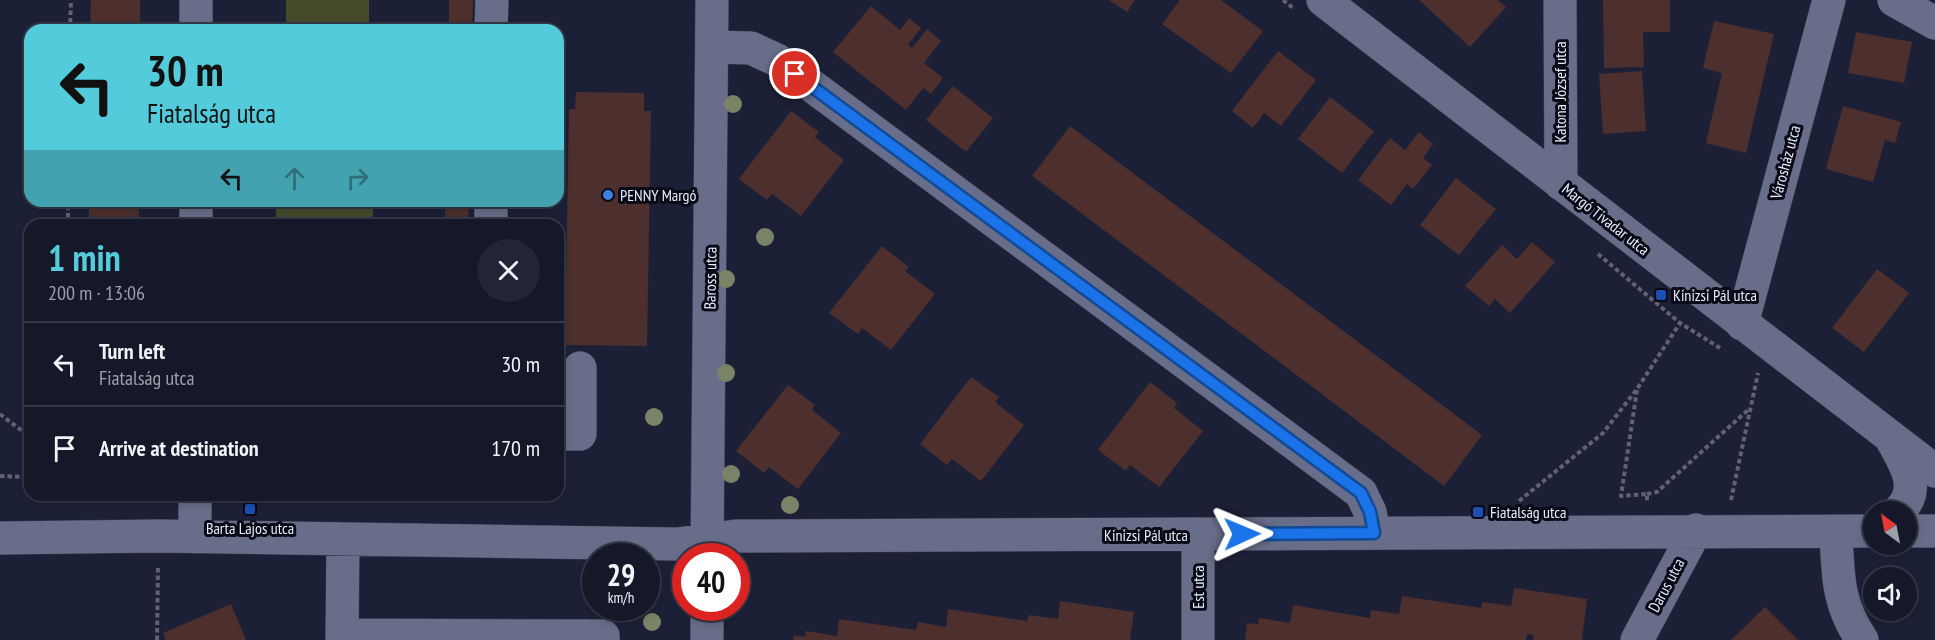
<!DOCTYPE html>
<html lang="en">
<head>
<meta charset="utf-8">
<style>
	:root { --surface:#151829; --page:#222535; --text:#f1f3f6; --muted:#9da0a8; --line:#343746; --accent:#53cbdb }
	body { margin:0; font-family:"PT Sans Narrow",sans-serif; background:var(--page); color:var(--text); height:100vh; display:flex; flex-direction:column; font-size:22px; white-space:nowrap }
	* { box-sizing:border-box; margin:0 }
	p { font-size:20px; color:var(--muted) }
	.icon { flex:none; width:33px; height:33px; fill:none; stroke:currentColor; stroke-width:2; stroke-linecap:round; stroke-linejoin:round }
	.map { position:relative; flex:1; overflow:hidden }
	.drawer { position:absolute; left:24px; top:219px; width:540px; height:282px; display:flex; flex-direction:column; background:var(--surface); border-radius:18px; box-shadow:0 3px 9px #0003,0 0 0 2px var(--line) }
	.drawer>* { flex:none }
	.top-card { position:absolute; left:24px; top:24px; width:540px; height:183px; border-radius:18px; box-shadow:0 3px 9px #0003,0 0 0 2px var(--line); background:#53cbdb; color:#111; overflow:hidden }
	.needle { width:39px; rotate:328deg }
	.controls { position:absolute; left:1863px; top:501px; display:grid; gap:12px }
	.controls a { display:grid; place-items:center; width:54px; height:54px; border-radius:50%; background:var(--surface); box-shadow:0 3px 9px #0003,0 0 0 2px var(--line); font-size:30px }
	.speed { position:absolute; left:582px; top:543px; display:flex; gap:12px; font-size:30px; font-weight:700; text-align:center }
	.speed>* { display:grid; place-content:center; width:78px; height:78px; border-radius:50%; background:var(--surface); box-shadow:0 3px 9px #0003,0 0 0 2px var(--line); line-height:1 }
	.speed small { font-size:15px; font-weight:400 }
	.speed .limit { border:9px solid #d22; background:#fff; color:#111 }
	.pin { position:absolute; display:grid; place-items:center; width:51px; height:51px; color:#fff; margin:-26px; border:3px solid #fff; border-radius:50%; box-shadow:0 2px 6px #0007 }
	.me { position:absolute; width:66px; margin:-33px; rotate:89deg; stroke-linejoin:round; filter:drop-shadow(0 0 4px #0008) }
	.turn { display:flex; align-items:center; gap:21px; height:126px; padding:0 24px; font-size:27px }
	.turn .icon { width:78px; height:78px; stroke-width:2.5 }
	.turn b { display:block; font-size:42px; line-height:51px }
	.lanes { display:flex; align-items:center; height:57px; padding:0 24px; background:#0003; justify-content:center; gap:30px; direction:ltr }
	.lanes .off { opacity:.35 }
	.round { display:grid; place-items:center; flex:none; width:63px; height:63px; border-radius:32px; background:var(--page) }
	.summary { display:flex; align-items:center; justify-content:space-between; height:102px; padding:0 24px }
	h1 { font-size:36px; font-weight:700; line-height:45px; color:var(--accent) }
	ul { padding:0; list-style:none }
	li { display:flex; align-items:center; gap:18px; height:84px; padding:0 24px; border-top:2px solid var(--line) }
	li div { flex:1 }
	li b { display:block; font-size:22px }
	li em { font-style:normal }
	.map>svg:first-child { display:block }
	.green { fill:#444a2a }
	.building { fill:#4d2f2d }
	.lines { fill:none; stroke-linecap:round; stroke-linejoin:round }
	.minor-casing { stroke:#393a4f; stroke-width:34 }
	.path { stroke:#5e6177; stroke-width:4; stroke-dasharray:4.5 3; stroke-linecap:butt }
	.minor { stroke:#686d89; stroke-width:33 }
	.tree { fill:#7a8366 }
	.route-casing { stroke:#114b97; stroke-width:15 }
	.route { stroke:#1a73e8; stroke-width:10 }
	.shop-dot { fill:#3f7fe0; stroke:#090a15; stroke-width:2 }
	.transit-dot { fill:#1a4fb4; stroke:#090a15; stroke-width:2 }
	.labels { text-anchor:middle; stroke-width:6; stroke-linejoin:round; paint-order:stroke }
	.street-label { font-size:16px; fill:#eaedfe; stroke:#090a15 }
	.poi-label { font-size:16px; fill:#eaedfe; stroke:#090a15; text-anchor:start }
</style>
</head>
<body>
<div class="map">
<svg width="1935" height="640" viewBox="0 0 1935 640">
	<rect width="100%" height="100%" fill="#1c2037"/>
	<path class="green" d="M286 0H369V30H286Z
		M276 201H373V225H276Z"/>
	<path class="building" d="M91 0H140V30H90Z
		M449 0H473L472 30H449Z
		M1109 0H1135L1127 12Z
		M1180 0H1221L1263 31 1231 73 1162 24Z
		M1419 0H1498L1506 7 1470 47Z
		M1603 0H1670V32H1643L1644 67 1604 68Z
		M871 6 900 30 909 18 921 28 908 45 912 48 927 29 941 41 924 63 943 78 931 94 923 88 906 110 833 52Z
		M1714 21 1774 34 1746 153 1706 143 1722 73 1703 68Z
		M1856 32 1912 42 1904 83 1848 73Z
		M1278 51 1316 80 1281 126 1264 113 1253 128 1232 111Z
		M1642 71 1646 131 1603 134 1599 74Z
		M953 86 993 118 966 152 926 120Z
		M576 92 644 93V111H651L647 346 565 345 564 340H558V278L566 279 569 109H575Z
		M1330 97 1374 131 1342 173 1298 139Z
		M1843 106 1901 122 1895 143 1885 140 1873 182 1826 169Z
		M791 111 819 132 815 137 844 160 801 216 772 194 767 200 739 179Z
		M1070 126 1482 435 1444 486 1032 176Z
		M1419 132 1433 144 1423 158 1432 165 1413 189 1407 184 1391 205 1358 180 1390 138 1405 150Z
		M1456 178 1496 209 1459 255 1420 225Z
		M89 201H139V225H89Z
		M445 201H469L468 225H445Z
		M1532 242 1555 262 1510 313 1495 299 1489 306 1465 286 1502 245 1517 259Z
		M882 246 909 267 905 271 935 294 891 350 862 328 858 334 829 313Z
		M1877 269 1909 293 1864 352 1832 328Z
		M971 377 999 397 995 402 1024 425 981 481 952 459 947 465 920 444Z
		M1150 382 1177 403 1174 408 1203 431 1159 487 1130 465 1126 471 1098 450Z
		M788 385 815 405 812 410 841 433 798 489 769 467 764 473 736 451Z
		M1514 588 1587 599 1582 640H1533L1534 635 1527 634 1526 640H1245L1247 623 1258 624 1259 618 1290 623 1293 605 1370 618 1371 610 1399 614 1402 596 1481 608 1482 602 1511 606Z
		M1060 601 1134 612 1130 640H793L794 635 805 637 806 631 837 636 839 619 916 630 918 622 946 627 948 609 1027 621 1029 615 1058 619Z
		M231 604 246 640H166L163 633Z
		M1765 607 1798 640H1731Z"/>
	<g class="lines">
		<defs>
			<path id="minor" d="M1323 0 1935 471
				M1560 0 1561 184
				M1894 0 1935 23
				M196 30V0
				M491 30 492 0
				M712 47 751 48 777 60 1361 493 1370 512 1374 533
				M491 201V225
				M196 225V201
				M1742 324 1829 0
				M558 434H580V368
				M1893 442C1906 465 1922 490 1898 512
				M1906 531H1935
				M1836 532C1838 575 1837 603 1862 640
				M1198 535V640
				M195 537V495
				M0 538 158 536 677 544 736 536 1874 531
				M707 556 712 0
				M342 635 603 636V640
				M342 640 343 539
				M707 640V608
				M1637 640 1696 530"/>
		</defs>
		<use href="#minor" class="minor-casing"/>
		<path class="path" d="M1283 0 1293 8
			M70 30 71 0
			M68 225V201
			M1598 254 1680 323 1720 348
			M1637 390 1621 496 1647 494V502
			M0 414 30 437
			M0 476 30 477
			M1647 494 1657 492 1749 409
			M1731 500 1758 373
			M1519 501 1603 433 1637 389 1680 323
			M157 640 158 567"/>
		<use href="#minor" class="minor"/>
	</g>
	<g class="tree">
		<circle cx="733" cy="104" r="9"/>
		<circle cx="765" cy="237" r="9"/>
		<circle cx="726" cy="279" r="9"/>
		<circle cx="726" cy="373" r="9"/>
		<circle cx="654" cy="417" r="9"/>
		<circle cx="731" cy="474" r="9"/>
		<circle cx="790" cy="505" r="9"/>
		<circle cx="652" cy="622" r="9"/>
	</g>
	<g class="lines">
		<defs>
			<path id="route" d="M795 74 1361 493 1370 512 1374 533 1242 534"/>
		</defs>
		<use href="#route" class="route-casing"/>
		<use href="#route" class="route"/>
	</g>
	<circle class="shop-dot" cx="608" cy="195" r="6"/>
	<g class="transit-dot">
		<rect x="1655" y="289" width="12" height="12" rx="3"/>
		<rect x="244" y="503" width="12" height="12" rx="3"/>
		<rect x="1472" y="506" width="12" height="12" rx="3"/>
	</g>
	<g class="labels">
		<g class="street-label">
			<text transform="translate(1560 92) rotate(-90)" y="6">Katona József utca</text>
			<text transform="translate(1785 162) rotate(-75)" y="6">Városház utca</text>
			<text transform="translate(1606 219) rotate(38)" y="6">Margó Tivadar utca</text>
			<text transform="translate(710 278) rotate(-89)" y="6">Baross utca</text>
			<text x="1146" y="541">Kinizsi Pál utca</text>
			<text transform="translate(1666 585) rotate(-62)" y="6">Darus utca</text>
			<text transform="translate(1198 587) rotate(-90)" y="6">Est utca</text>
		</g>
		<g class="poi-label">
			<text x="620" y="201">PENNY Margó</text>
			<text x="1673" y="301">Kinizsi Pál utca</text>
			<text x="1490" y="518">Fiatalság utca</text>
			<text x="250" y="534" text-anchor="middle">Barta Lajos utca</text>
		</g>
	</g>
</svg>
<div class="controls">
<a><svg class="needle" viewBox="-14 -14 28 28"><path d="M0-13l5 13h-10z" fill="#e53935"/><path d="M0 13l5-13h-10z" fill="#9da0a8"/></svg></a>
<a><svg class="icon" aria-label="sound" viewBox="0 0 24 24"><path d="M4 9h4l5-4v14l-5-4H4zM17 9q2 3 0 6"/></svg></a>
</div>
<div class="speed"><div>29<small>km/h</small></div><div class="limit">40</div></div>
<div class="pin" style="left:795px;top:74px;background:#d93025"><svg class="icon" aria-label="arrive" viewBox="0 0 24 24"><path d="M6 21V4h12l-3 4 3 4H6"/></svg></div>
<svg class="me" style="left:1242px;top:534px" viewBox="-20 -20 40 40"><path d="M0-17L14 15 0 8-14 15z" fill="#1a73e8" stroke="#fff" stroke-width="4"/></svg>
<div class="top-card">
<div class="turn"><svg class="icon" aria-label="left" viewBox="0 0 24 24"><path d="M17 20v-9H6M10 6l-5 5 5 5"/></svg><div><b>30 m</b>Fiatalság utca</div></div>
<div class="lanes"><svg class="icon" aria-label="left" viewBox="0 0 24 24"><path d="M17 20v-9H6M10 6l-5 5 5 5"/></svg><svg class="icon off" aria-label="ahead" viewBox="0 0 24 24"><path d="M12 20V5M6 11l6-6 6 6"/></svg><svg class="icon off" aria-label="right" viewBox="0 0 24 24"><path d="M7 20v-9h11M14 6l5 5-5 5"/></svg></div>
</div>
<section class="drawer">
<div class="summary"><div><h1>1 min</h1><p>200 m · 13:06</p></div><a class="round"><svg class="icon" aria-label="close" viewBox="0 0 24 24"><path d="M6 6l12 12M18 6L6 18"/></svg></a></div>
<ul>
<li><svg class="icon" aria-label="left" viewBox="0 0 24 24"><path d="M17 20v-9H6M10 6l-5 5 5 5"/></svg><div><b>Turn left</b><p>Fiatalság utca</p></div><em>30 m</em></li>
<li><svg class="icon" aria-label="arrive" viewBox="0 0 24 24"><path d="M6 21V4h12l-3 4 3 4H6"/></svg><div><b>Arrive at destination</b></div><em>170 m</em></li>
</ul>
</section>
</div>
</body>
</html>
